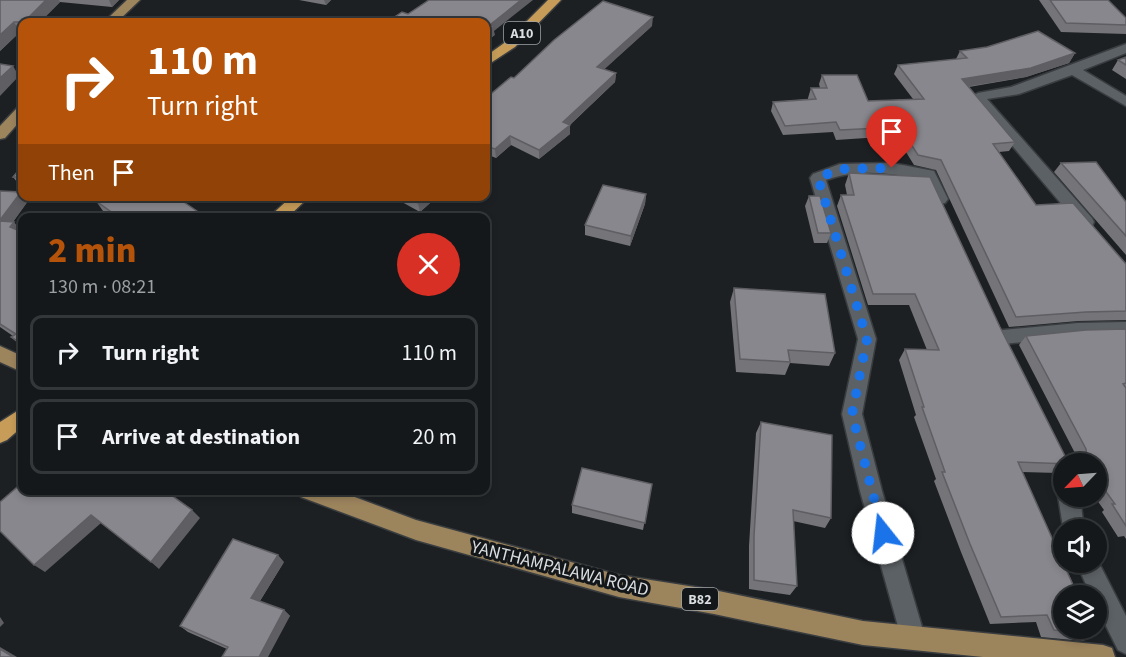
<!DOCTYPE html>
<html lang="en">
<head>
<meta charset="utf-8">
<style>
	:root { --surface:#15181a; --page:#222527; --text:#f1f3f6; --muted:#9da0a2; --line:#343739; --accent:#b45309 }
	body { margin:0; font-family:"Source Sans 3",sans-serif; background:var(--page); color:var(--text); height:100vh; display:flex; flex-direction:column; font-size:22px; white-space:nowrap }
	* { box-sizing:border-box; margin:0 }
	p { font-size:20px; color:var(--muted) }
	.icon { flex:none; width:33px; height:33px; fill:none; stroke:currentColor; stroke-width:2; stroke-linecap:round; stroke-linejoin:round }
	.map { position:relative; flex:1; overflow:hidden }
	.details { position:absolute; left:18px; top:213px; width:472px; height:282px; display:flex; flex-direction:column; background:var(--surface); border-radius:12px; box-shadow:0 3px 9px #0003,0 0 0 2px var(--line) }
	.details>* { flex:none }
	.hud { position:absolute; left:18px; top:18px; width:472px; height:183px; border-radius:12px; box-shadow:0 3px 9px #0003,0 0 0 2px var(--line); background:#b45309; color:#fff; overflow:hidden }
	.needle { width:39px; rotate:245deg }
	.tools { position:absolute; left:1053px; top:453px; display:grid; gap:12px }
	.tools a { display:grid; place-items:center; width:54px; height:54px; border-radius:50%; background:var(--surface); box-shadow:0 3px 9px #0003,0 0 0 2px var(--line); font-size:30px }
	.pin { position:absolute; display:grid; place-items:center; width:51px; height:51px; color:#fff; margin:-62px -26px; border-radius:50% 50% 50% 0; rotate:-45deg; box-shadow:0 0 6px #0007 }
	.pin .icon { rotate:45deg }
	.me { position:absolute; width:66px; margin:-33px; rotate:344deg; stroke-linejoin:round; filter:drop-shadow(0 0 4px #0008) }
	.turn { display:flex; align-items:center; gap:21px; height:126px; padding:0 30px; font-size:27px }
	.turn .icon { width:78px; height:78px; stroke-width:2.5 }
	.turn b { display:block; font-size:42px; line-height:51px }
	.then { display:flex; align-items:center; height:57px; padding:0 30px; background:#0003; gap:12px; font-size:22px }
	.round { display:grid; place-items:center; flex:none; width:63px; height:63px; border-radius:32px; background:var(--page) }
	.headline { display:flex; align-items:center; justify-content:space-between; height:102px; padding:0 30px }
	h1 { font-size:36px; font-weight:800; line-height:45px; color:var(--accent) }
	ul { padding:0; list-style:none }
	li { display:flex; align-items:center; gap:18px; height:75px; margin:0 12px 9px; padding:0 18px; border:3px solid var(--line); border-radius:12px }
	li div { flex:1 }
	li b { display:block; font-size:22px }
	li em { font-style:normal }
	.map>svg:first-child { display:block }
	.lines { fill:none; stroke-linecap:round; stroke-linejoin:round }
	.minor-casing { stroke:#3a3d40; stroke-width:3 }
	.major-casing { stroke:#3a3d40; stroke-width:3 }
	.highway-casing { stroke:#3a3d40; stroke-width:3 }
	.minor { fill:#5c6165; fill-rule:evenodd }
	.major { fill:#9c845d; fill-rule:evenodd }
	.highway { fill:#c69c58; fill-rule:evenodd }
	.wall { fill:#747479 }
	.shaded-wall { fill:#5e5e63 }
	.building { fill:#87878d; stroke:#5e5e63; stroke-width:1.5 }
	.route { stroke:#1a73e8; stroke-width:10; stroke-dasharray:0 18 }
	.labels { text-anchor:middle; stroke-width:6; stroke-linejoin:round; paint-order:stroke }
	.shield { fill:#13171a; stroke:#9fa2a5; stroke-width:1.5 }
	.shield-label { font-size:14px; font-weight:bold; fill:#dbdee0 }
	.near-street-label { font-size:18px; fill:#dbdee0; stroke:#13171a }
</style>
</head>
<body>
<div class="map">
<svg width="1126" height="657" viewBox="0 0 1126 657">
	<rect width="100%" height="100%" fill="#1c2023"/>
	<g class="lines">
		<defs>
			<path id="minor" d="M1126 44V53L1083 70 1126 96V106L1072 75 1019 94 987 99 1092 218 1094 222 1092 226H1080L971 97 978 93 1011 87Z
				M892 163 934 171 948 199 945 203H935L923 179C892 173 857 168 826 180L876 339 862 414 882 491 925 637 921 645 913 649 905 645 901 637 860 491 842 414 858 339 810 178 813 174 840 164Z
				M1126 322V336L1078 337 1003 344 997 342 994 337 997 332 1003 330 1078 323Z
				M1064 488V496H1080L1084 530H1064V533L1058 496Z
				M1096 557 1126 616V654L1118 650 1096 606V596H1091L1076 562H1096Z"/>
			<path id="major" d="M127 0H140L117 22H104Z
				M22 107V119L5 138 0 139V126L17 108Z
				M0 346 22 356V372L0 362Z
				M298 490H336L416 520 619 575 714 590 863 621 1103 645 1112 648 1115 657H983L863 645 714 614 619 597 416 540 301 497Z"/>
			<path id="highway" d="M548 0H561L515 47 486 66V56L507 41Z
				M292 196H310L287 218H268Z
				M22 408V427L7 440 0 443V422Z"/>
		</defs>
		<use href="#minor" class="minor-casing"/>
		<use href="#major" class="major-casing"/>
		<use href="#highway" class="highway-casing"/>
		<use href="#minor" class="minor"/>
		<use href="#major" class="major"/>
		<use href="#highway" class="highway"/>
	</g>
	<path class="wall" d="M0 0H119L112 7 60 2 40 22H22V32H20L0 51Z
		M299 0H331L326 5Z
		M1039 0H1108L1126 18V34L1061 32Z
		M652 26 604 69 616 73 615 82 570 125V134L539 159 511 145 496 158 486 154V98Z
		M960 51 1075 53 1069 63 1026 77 969 87 1015 142 1009 151 999 152 1036 205 1126 264V320L1078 321 1009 327 936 170 914 165 896 136 836 140 833 132 783 135 771 111 773 102 808 99V98L811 88H820L819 84 822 75 868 101 913 99 894 74 898 65 956 59Z
		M1126 57V79L1112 70 1118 60Z
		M1061 163 1126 202V255L1054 172Z
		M22 166V187H21L13 177Z
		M849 173 1064 464V469L1058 473 1022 472 1096 634 1083 641 1041 637 1036 622 990 624 961 552 934 481 936 479 914 417 916 415 899 360 905 349 927 350 909 305H868L837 206 841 195H847L845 185Z
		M0 191 21 192 22 194V196L28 201 13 222 21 231 22 232V347L11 337 13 336 0 327Z
		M646 194 645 204 630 246 585 235V225Z
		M181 196 184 203 207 218H112L103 211 96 201Z
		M391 196H438L420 212Z
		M809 196 831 233 827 243H814L805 206Z
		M734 288 835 353 829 366 790 363 785 375 736 372 730 302Z
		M1126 329V539L1124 536 1118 537 1102 512 1104 510 1094 496H1096V464H1069L1075 458H1077V457L1019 345 1026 336Z
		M761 422 831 518 825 528 793 521 797 586 790 595 749 589V546L756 433Z
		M652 484 643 530 572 513V505Z
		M284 562 260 601 284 610 290 616 227 649 188 632 180 626Z"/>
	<path class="shaded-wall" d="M46 0H59L60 2 40 22H24Z
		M109 0H119L112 7Z
		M324 0H331L326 5Z
		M521 0H533L494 31 495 35 486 42V33L490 25Z
		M653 17 652 26 597 76V67Z
		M14 22 20 32 0 51V35Z
		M1075 53 1069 63 1026 77 958 88 962 79Z
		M13 66 19 76 0 96V78Z
		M616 73 615 82 565 129 570 125V134L539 159V150L563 122Z
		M510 136 511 145 496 158 495 149Z
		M21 192 22 194V196H24L28 201 7 230 0 220Z
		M646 194 645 204 630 246 631 236Z
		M426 196H438L420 212 418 203Z
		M14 222 21 231 17 236 10 227Z
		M192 510 200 518 159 569 151 562Z
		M91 515 101 523 45 572 34 565Z
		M278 555 284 562 258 604 251 598Z
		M284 610 290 616 268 657H259Z
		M0 617 4 623 0 627Z
		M0 647 17 657H13L0 649Z"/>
	<path class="building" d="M0 0H46L24 22H14L0 35Z
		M429 0H521L490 25 494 26 486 33V22H387L402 12 408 14Z
		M1050 0H1108L1126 18V25L1066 23Z
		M603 1 653 17 597 67 616 73 563 122 570 125 539 150 510 136 495 149 486 146V98L511 77 514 78 554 40Z
		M1038 31 1075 53 1031 68 962 79 1015 142 993 144 1036 205 1073 203 1126 264V311L1086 312 1016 317 941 160 918 155 900 127 840 130 836 122 785 126 773 102 816 99 811 88H827L822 75H857L868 101 924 99 898 65 967 58 960 51 987 47Z
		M1126 57V65L1118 60Z
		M0 64 13 66 0 78Z
		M1096 162 1126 202V236L1061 163Z
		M22 166V177H13Z
		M849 173 930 177 1000 327 1069 464 1018 462 1078 596H1064V628H1093L1096 634 1054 630 1047 615 1001 617 970 544 942 472H945L922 407H924L905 349 939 350 915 294H873L841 195H854Z
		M603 185 646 194 631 236 585 225Z
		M0 191 21 192 0 220Z
		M104 196H180L178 198 207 218H120L96 201Z
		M406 196H426L418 203Z
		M809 196H820L831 233H818Z
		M0 221 14 222 10 227 22 232V344L11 337 16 334 0 324Z
		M734 288 825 294 835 353 788 350 790 362 740 359Z
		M1126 329V383L1123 384 1126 388V526L1112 504H1115L1096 478V464H1075V458L1087 457 1086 449 1026 336 1086 330Z
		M761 422 832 435 831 518 793 510 797 586 754 580V536Z
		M582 468 652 484 645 523 572 505Z
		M22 483V490H164L192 510 151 562 91 515 34 565 0 531V502Z
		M233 539 278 555 251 598 284 610 259 657H222L228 647 180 626Z
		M0 649 13 657H0Z"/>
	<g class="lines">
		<path class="route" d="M883 533 852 414 867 339 818 178 840 169 892 168"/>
	</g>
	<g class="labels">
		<g class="shield">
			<rect x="504" y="22" width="36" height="22" rx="4.5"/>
			<rect x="682" y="588" width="36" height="22" rx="4.5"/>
		</g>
		<g class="shield-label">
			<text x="522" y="38">A10</text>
			<text x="700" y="604">B82</text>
		</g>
		<g class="near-street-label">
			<text transform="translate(560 568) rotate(14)" y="6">YANTHAMPALAWA ROAD</text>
		</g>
	</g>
</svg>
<div class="tools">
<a><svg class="needle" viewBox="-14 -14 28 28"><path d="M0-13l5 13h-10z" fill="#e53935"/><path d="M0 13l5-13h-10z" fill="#9da0a2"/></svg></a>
<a><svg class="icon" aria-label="sound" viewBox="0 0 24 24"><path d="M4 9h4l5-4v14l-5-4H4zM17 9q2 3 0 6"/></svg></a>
<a><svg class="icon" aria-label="layers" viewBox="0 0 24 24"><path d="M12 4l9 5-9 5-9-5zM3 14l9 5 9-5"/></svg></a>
</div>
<div class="pin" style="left:892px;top:168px;background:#d93025"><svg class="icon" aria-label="arrive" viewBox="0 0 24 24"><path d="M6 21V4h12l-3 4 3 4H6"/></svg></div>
<svg class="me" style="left:883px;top:533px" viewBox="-20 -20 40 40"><circle r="19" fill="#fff"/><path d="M0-13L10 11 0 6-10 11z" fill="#1a73e8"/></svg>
<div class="hud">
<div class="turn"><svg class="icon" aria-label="right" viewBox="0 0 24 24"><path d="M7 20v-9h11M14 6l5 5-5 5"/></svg><div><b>110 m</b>Turn right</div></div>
<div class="then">Then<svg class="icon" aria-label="arrive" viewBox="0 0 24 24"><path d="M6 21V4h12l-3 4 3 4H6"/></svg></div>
</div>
<section class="details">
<div class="headline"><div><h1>2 min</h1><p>130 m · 08:21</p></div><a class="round" style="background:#d93025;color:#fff"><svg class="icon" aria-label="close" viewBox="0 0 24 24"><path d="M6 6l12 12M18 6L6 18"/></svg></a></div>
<ul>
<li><svg class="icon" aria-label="right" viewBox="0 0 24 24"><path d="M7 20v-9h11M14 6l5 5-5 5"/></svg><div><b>Turn right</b></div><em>110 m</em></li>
<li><svg class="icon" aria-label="arrive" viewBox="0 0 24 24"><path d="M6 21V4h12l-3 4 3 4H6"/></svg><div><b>Arrive at destination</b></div><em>20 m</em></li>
</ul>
</section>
</div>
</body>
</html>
